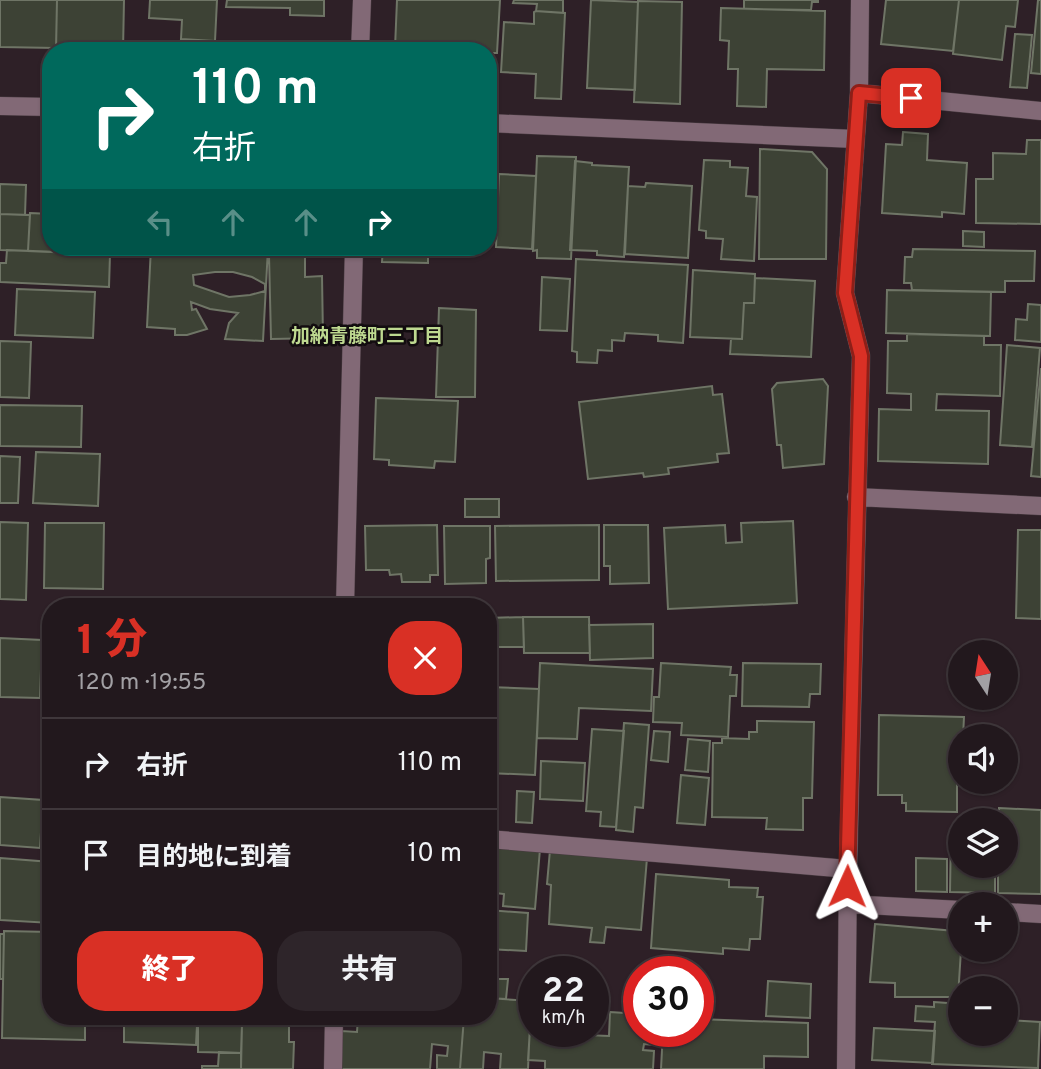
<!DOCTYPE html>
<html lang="ja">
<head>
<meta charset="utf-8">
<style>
	:root { --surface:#22181d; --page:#2e252a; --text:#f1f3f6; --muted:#a2a0a4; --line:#3f373b; --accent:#d93025 }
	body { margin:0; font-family:Overpass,"Noto Sans JP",sans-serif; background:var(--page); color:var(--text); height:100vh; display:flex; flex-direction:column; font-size:26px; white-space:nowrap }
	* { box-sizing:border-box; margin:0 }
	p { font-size:23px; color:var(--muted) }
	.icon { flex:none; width:38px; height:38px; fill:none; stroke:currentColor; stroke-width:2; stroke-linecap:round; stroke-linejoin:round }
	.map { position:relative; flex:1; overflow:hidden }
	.side { position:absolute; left:42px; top:598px; width:455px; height:427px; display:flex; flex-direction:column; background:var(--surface); border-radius:28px; box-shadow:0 2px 5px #0004,0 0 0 2px var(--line) }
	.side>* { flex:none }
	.top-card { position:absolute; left:42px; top:42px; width:455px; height:214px; border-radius:28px; box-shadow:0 2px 5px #0004,0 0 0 2px var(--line); background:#00695c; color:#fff; overflow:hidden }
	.needle { width:46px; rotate:348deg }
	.fabs { position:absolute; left:948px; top:640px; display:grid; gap:14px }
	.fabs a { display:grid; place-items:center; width:70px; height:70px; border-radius:50%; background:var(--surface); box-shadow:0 2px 5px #0004,0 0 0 2px var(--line); font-size:35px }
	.speed { position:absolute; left:518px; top:956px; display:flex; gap:14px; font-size:35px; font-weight:700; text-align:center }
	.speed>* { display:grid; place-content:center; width:91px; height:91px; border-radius:50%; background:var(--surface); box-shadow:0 2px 5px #0004,0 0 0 2px var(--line); line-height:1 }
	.speed small { font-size:18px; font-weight:400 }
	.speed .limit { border:10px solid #d22; background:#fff; color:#111 }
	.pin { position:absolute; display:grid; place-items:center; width:60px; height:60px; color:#fff; margin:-30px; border-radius:14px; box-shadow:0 4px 10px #0006 }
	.me { position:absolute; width:77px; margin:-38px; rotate:1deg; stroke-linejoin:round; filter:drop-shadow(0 0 5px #0008) }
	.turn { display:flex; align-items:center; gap:24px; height:147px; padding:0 35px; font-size:32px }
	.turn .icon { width:91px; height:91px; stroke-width:2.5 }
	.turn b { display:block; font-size:49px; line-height:60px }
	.lanes { display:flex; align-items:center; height:66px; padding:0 35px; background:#0003; justify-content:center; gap:35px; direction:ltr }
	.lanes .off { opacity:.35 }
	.round { display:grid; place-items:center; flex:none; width:74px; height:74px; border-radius:28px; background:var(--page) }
	.overview { display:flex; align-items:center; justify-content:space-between; height:119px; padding:0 35px }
	h1 { font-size:42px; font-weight:800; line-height:52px; color:var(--accent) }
	.action { display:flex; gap:14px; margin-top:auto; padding:14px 35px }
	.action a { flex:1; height:80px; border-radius:28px; background:var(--accent); color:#fff; font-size:28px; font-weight:800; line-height:80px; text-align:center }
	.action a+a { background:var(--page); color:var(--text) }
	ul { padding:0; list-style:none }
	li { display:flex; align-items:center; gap:21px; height:91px; padding:0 35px; border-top:2px solid var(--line) }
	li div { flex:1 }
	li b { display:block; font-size:26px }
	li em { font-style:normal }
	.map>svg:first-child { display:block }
	.building { fill:#3d4235; stroke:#6f7566; stroke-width:2; fill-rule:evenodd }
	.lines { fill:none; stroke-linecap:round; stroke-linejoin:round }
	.minor-casing { stroke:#483b41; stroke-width:19 }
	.minor { stroke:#826976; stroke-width:18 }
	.route-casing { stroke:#8d1f18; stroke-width:18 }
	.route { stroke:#d93025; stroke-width:12 }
	.labels { text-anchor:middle; stroke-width:5; stroke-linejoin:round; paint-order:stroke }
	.neighbourhood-label { font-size:19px; font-weight:bold; fill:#bed990; stroke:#120c0f }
</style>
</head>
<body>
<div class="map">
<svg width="1041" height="1069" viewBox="0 0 1041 1069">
	<rect width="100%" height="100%" fill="#2e2027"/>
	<path class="building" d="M0 0H57L56 48 0 47Z
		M57 0H124L123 51H56Z
		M150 0H217L215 41 181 39 182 20 149 18Z
		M227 0H324V16L290 15V8L226 7Z
		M397 0H500L497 53H488V51L395 48Z
		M514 0H563V13L536 11 537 4 513 3Z
		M591 0 638 2 635 90 587 88Z
		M744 0H818V2H812L811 10 744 9Z
		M886 0H959L953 51 881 44Z
		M959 0H1018L1015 27 1006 26 1002 60 953 54Z
		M1038 0H1041V74L1031 73Z
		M638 1 682 2 680 104 634 102Z
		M721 8 825 11 824 70 767 69 766 107 737 106 738 69H728L729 41 720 40Z
		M536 11 565 13 561 99 535 98 536 74 501 72 504 22 534 24V12Z
		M1015 34 1032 35 1027 88 1010 87Z
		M903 132 928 134 927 160 967 163 964 214 942 212V217L882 213 886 144 902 145Z
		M1027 140H1041V224L976 223V179H993V153L1026 154Z
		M760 149 812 152 827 169 826 259H759Z
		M537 156 576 157 571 259 537 258V250L533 251Z
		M704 160 730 161V167L748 168 746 196 757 197 754 261 721 259 723 239 706 238V231L699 230Z
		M575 161 592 163V165L629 167 624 257 597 255V251L570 250Z
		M499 174 536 176 532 249 496 247Z
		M646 183 692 186 688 258 625 254 628 186 645 187Z
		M0 184 26 185 25 215 0 214Z
		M30 213 51 214V247H74L73 253 28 251Z
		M0 214 30 215 28 251 0 250Z
		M963 231 984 232V247L963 246Z
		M151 247 268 248 263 341 225 339 229 323 238 313 210 309 191 302 192 310 196 309 207 329 187 335H175V329L147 327ZM215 272H233L252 277 265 284V291L250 295 229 297 194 285 193 275Z
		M383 247H428V263L382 262Z
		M913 249 1035 251 1034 281H1005V292L912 290 911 283H904L905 257H912Z
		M7 250 110 254 109 287 0 282V263H6Z
		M269 255H305V277L322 276 323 338 271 339Z
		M576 259 688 265 683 343 658 341V335L625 333 624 341 612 340V351L598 350 597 363 577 362V352L572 351Z
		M693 270 755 274 754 303H744L742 339 690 337Z
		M542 277 570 279 567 331 540 330Z
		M755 278 815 281 811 357 730 354 731 339H742L744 303H754Z
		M17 289 95 292 93 338 15 335Z
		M887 290 991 292 990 336 886 333Z
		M1028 304 1041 305V342L1015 340 1016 319 1027 320Z
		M439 308 476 310 475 397H436Z
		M907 334 984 336V345H1001L1000 396 937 394 936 410 989 411 988 464 878 461 879 409 911 410V394L887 393 888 341H907Z
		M0 341 31 342 29 398 0 397Z
		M1007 345 1040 348 1032 447 1000 445Z
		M1041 368V477L1031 476Z
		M823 379 828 386 824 464 783 468 781 445H777L772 389 777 383Z
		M712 386 713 395 722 394 729 453 717 454 718 462 668 468 669 474 644 477 643 473 588 479 579 402Z
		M376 398 458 401 455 462 435 461 434 468 389 465V460L374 459Z
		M0 405 82 406 81 447 0 446Z
		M36 452 100 454 98 506 33 503Z
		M0 456 20 457 18 503H0Z
		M465 499H499V517H465Z
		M793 521 797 603 668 609 664 528 725 525 726 543 742 542 741 523Z
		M0 522 28 523 26 600 0 599Z
		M45 523H104L103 589 44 588Z
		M437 525 438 575H430V582H402L401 574 390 575 389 570H366L365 526Z
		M599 525V580L496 581 495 526Z
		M604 525H648L649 583 610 584V566H604Z
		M444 526H490V558L486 559V583L445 584Z
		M1018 530H1041V619L1016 618Z
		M523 617H589L590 653H524Z
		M523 617 524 647H488V618Z
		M653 624V658L590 660 589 625Z
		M0 638 42 640 40 698 0 697Z
		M540 663 653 669 651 711 579 708 577 739 537 738Z
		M661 663 731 667 730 675H737L736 696H730L728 737 681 735 682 723 653 722 654 697H659Z
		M743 663 821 664 820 694H810L809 707 742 706Z
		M488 687 539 689 535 775 488 773Z
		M879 715 964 717 963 737H961V748H957V812L906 811V803H902V795H878Z
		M757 721 814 722 812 798H803V830L766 829 767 818 712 817 713 743H722V738L749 739V732H757Z
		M624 723 649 725 643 808 635 807 633 832 616 830Z
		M592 729 624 731 616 827 600 826 601 812 586 811Z
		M654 731 670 732 668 762 651 760Z
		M688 739 710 741 708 772 685 770Z
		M541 761 585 763 583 801 540 799Z
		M681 775 709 778 705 825 677 823Z
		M517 791 534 792 532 823 516 822Z
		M0 797 43 800 40 848 0 845Z
		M46 800 51 801V859L47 858 48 840H43Z
		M999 808 1041 810V894L998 893V866H1006V821H999Z
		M951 829H961V866H995V893L950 892Z
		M488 845 540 849 535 909 503 906 504 894 488 892Z
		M550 850 647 858 641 930 606 927 604 943 590 942 592 928 549 924 551 885 547 884Z
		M0 858 51 862V923L0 920Z
		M916 858 947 859V892L916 891Z
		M656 874 729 880V887L758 888 757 897H763L760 939H750L749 950 723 948V954L651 948Z
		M488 910 528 913 526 951 488 949Z
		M875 924 955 931 954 945H961V950L958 997H895V983L870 982Z
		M4 931 51 932V1017H85V1040L2 1038Z
		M0 934H4L3 979H0Z
		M489 979H508L506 999 488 998Z
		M768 981 811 984 810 1018 766 1016Z
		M488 998 531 1001 528 1069H500L501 1054 484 1052 483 1069H460L464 1017H488Z
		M934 1002 961 1004V1034H1006V1020L1040 1022 1038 1068 932 1064 935 1022 915 1021 916 1006 934 1007Z
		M610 1012 639 1014V1031H663L662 1046 644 1044 643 1050 654 1051 653 1069H545V1061L528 1060 530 1029 551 1031 550 1038 585 1040V1035L609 1036Z
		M124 1017H185V1025H197L196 1045 124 1042Z
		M358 1017H464L460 1069H437V1055L447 1056 448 1046 432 1044 430 1069H341L342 1031 357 1032Z
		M698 1019 808 1023V1057L764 1056V1069H661L663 1031H698Z
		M198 1023 242 1024 241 1053 198 1052Z
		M242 1024 289 1025V1042H294L293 1069H241Z
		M874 1028 935 1031 933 1063 872 1060Z
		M219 1052 241 1053V1069H202V1066H218Z"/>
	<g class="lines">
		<defs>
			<path id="minor" d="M360 51 362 0
				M859 93 1041 111
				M0 106 51 107
				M488 123 855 139
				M856 497 1041 506
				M345 607 354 247
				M488 839 848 869
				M847 904 961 910
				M1006 912 1041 914
				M333 1069 334 1017
				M846 1069 848 869 861 356 845 293 859 93 860 0"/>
		</defs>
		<use href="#minor" class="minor-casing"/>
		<use href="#minor" class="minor"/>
	</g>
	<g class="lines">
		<defs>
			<path id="route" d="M847 886 861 356 845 293 859 93 911 98"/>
		</defs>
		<use href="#route" class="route-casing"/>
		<use href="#route" class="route"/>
	</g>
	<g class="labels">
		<g class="neighbourhood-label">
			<text x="367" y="342">加納青藤町三丁目</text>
		</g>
	</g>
</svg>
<div class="fabs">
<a><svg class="needle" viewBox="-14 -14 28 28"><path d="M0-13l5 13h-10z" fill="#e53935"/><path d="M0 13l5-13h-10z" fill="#a2a0a4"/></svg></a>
<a><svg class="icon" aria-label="sound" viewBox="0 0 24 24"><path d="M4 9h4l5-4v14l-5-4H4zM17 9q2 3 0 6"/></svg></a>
<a><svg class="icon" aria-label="layers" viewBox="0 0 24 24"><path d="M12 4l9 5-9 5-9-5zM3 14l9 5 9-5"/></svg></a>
<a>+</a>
<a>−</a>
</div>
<div class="speed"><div>22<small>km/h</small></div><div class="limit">30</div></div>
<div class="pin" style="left:911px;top:98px;background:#d93025"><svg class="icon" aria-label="arrive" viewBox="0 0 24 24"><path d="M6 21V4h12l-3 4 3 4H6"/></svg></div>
<svg class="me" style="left:847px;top:886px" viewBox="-20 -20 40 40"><path d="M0-17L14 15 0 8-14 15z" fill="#d93025" stroke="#fff" stroke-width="4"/></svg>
<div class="top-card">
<div class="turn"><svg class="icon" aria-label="right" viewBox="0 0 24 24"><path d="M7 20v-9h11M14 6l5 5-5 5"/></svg><div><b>110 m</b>右折</div></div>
<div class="lanes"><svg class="icon off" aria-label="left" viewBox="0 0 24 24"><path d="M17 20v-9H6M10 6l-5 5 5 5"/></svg><svg class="icon off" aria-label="ahead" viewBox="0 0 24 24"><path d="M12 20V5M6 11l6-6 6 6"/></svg><svg class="icon off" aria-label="ahead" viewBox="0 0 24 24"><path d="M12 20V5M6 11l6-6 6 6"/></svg><svg class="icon" aria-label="right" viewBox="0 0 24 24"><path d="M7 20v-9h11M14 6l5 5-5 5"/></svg></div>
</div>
<section class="side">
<div class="overview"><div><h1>1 分</h1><p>120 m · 19:55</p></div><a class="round" style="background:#d93025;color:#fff"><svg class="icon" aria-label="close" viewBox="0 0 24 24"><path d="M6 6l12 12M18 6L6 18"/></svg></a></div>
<ul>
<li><svg class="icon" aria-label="right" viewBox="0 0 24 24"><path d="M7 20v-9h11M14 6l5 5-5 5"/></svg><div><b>右折</b></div><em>110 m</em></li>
<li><svg class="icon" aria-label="arrive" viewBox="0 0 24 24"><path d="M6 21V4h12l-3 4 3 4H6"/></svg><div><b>目的地に到着</b></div><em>10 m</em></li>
</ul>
<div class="action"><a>終了</a><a>共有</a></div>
</section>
</div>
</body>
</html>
